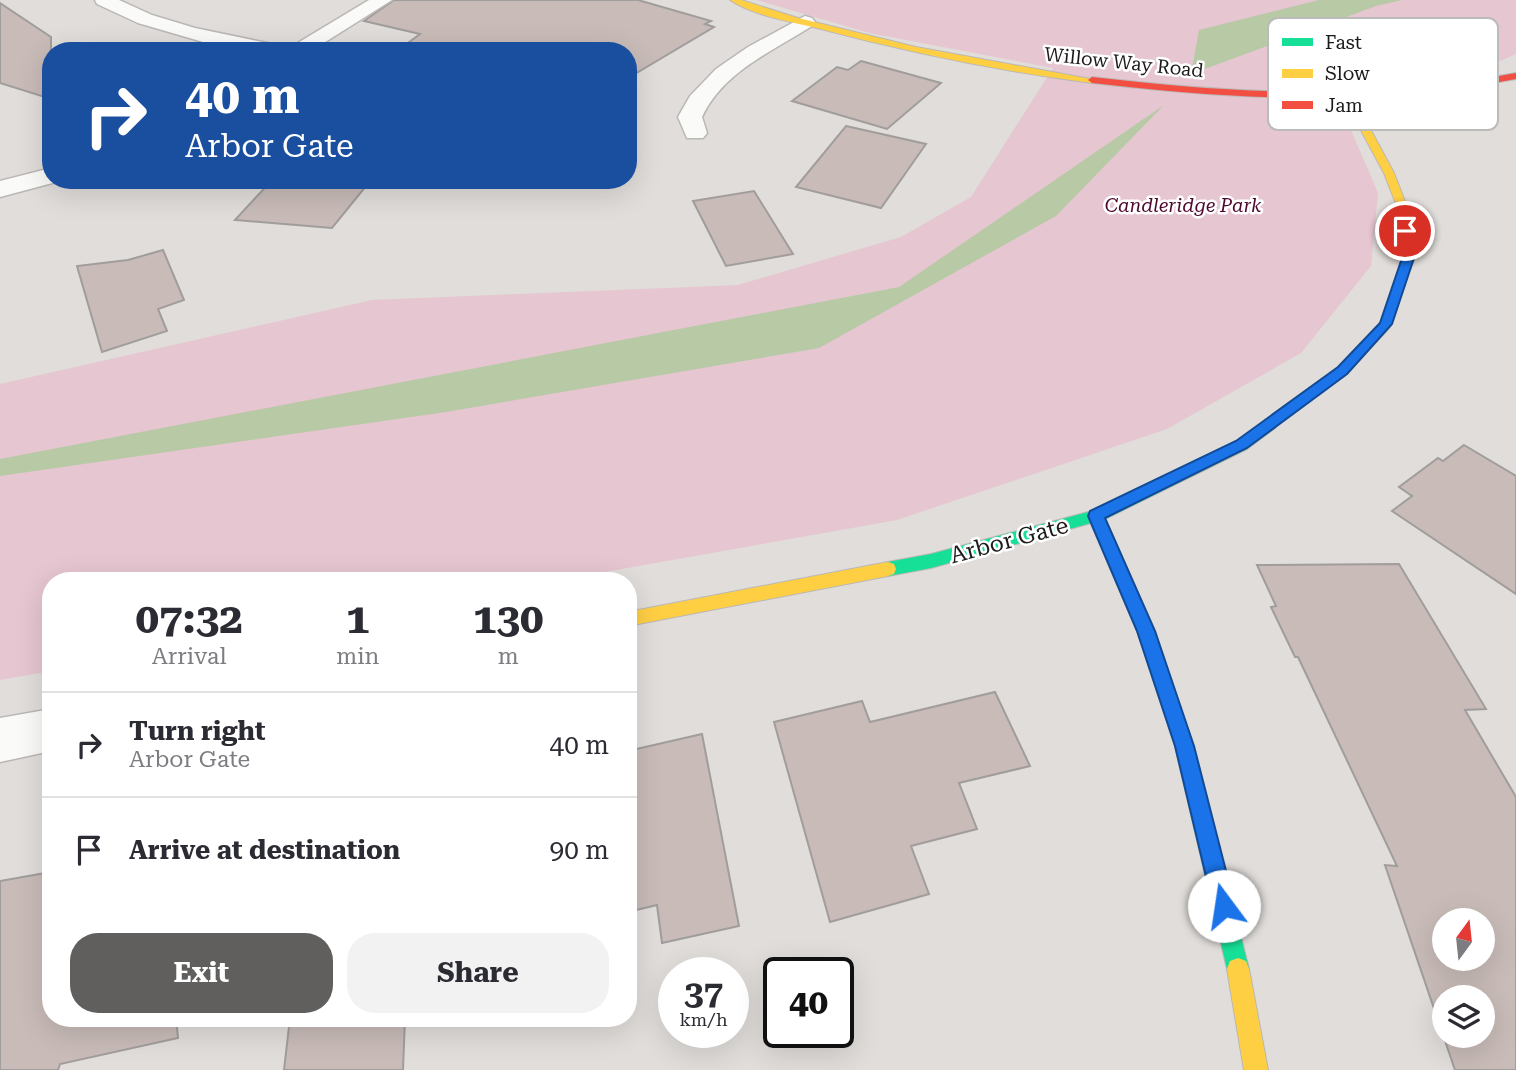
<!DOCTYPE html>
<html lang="en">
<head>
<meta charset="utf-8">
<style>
	:root { --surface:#fff; --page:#f2f2f3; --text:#2b2b33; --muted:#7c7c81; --line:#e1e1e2; --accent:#615f5d }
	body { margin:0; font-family:"Roboto Serif",serif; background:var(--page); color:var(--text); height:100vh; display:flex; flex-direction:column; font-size:26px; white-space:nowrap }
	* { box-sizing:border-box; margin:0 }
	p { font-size:23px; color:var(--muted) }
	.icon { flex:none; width:38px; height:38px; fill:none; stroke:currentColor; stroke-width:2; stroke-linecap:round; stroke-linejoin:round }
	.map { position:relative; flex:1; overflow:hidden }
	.panel { position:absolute; left:42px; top:572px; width:595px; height:455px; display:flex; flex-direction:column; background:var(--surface); border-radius:28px; box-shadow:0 7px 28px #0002 }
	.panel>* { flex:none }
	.hud { position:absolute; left:42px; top:42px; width:595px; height:147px; border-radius:28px; box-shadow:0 7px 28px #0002; background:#1a4fa0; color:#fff; overflow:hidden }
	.needle { width:46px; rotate:15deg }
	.fabs { position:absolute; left:1432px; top:908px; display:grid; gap:14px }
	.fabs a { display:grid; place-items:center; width:63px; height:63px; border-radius:50%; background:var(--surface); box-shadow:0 7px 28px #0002; font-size:35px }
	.speed { position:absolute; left:658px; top:957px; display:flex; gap:14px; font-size:35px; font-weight:700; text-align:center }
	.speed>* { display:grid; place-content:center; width:91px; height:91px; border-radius:50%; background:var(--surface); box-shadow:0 7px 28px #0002; line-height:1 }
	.speed small { font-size:18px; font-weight:400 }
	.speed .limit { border:4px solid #111; border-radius:10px; background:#fff; color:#111 }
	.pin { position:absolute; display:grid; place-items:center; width:60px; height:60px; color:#fff; margin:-30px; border:4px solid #fff; border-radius:50%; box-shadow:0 2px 7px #0007 }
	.me { position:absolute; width:77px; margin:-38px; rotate:346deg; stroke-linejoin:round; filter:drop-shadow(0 0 5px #0008) }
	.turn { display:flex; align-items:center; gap:24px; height:147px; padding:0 28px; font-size:32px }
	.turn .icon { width:91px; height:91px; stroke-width:2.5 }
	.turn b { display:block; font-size:49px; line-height:60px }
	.eta { display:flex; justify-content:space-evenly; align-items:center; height:119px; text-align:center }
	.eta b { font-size:42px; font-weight:700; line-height:49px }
	.primary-button { display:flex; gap:14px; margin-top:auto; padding:14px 28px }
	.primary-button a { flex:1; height:80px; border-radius:28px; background:var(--accent); color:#fff; font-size:28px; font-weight:700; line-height:80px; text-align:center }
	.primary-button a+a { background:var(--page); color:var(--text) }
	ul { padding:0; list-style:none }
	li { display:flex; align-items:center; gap:21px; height:105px; padding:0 28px; border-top:2px solid var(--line) }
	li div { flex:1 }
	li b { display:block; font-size:26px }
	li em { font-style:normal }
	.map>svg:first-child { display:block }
	.green { fill:#e6c6d0 }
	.water { fill:#b7c9a5 }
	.building { fill:#c8bbb8; stroke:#a09d9c; stroke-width:2; fill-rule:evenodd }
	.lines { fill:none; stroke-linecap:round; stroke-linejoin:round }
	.street-casing { stroke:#bab8b6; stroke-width:3 }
	.fast-casing { stroke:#bab8b6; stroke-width:2 }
	.slow-casing { stroke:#bab8b6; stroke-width:2 }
	.jam-casing { stroke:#bab8b6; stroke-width:2 }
	.street { fill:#fafaf9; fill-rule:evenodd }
	.fast { fill:#16e098; fill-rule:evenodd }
	.slow { fill:#ffcf43; fill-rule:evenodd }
	.jam { fill:#f24e42; fill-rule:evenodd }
	.route { fill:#1a73e8; stroke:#114b97; stroke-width:2 }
	.labels { text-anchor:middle; stroke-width:5; stroke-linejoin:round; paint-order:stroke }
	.far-street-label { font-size:19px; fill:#1d1b1a; stroke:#fff }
	.far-park-label { font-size:19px; font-style:italic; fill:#4d062d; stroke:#fff }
	.street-label { font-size:23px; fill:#1d1b1a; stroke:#fff }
	.key { fill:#fff; stroke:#bbbbba; stroke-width:2 }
	.key-label { font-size:19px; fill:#1d1b1a }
</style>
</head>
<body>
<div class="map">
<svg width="1516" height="1070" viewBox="0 0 1516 1070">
	<rect width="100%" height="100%" fill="#e0ddda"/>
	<path class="green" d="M757 0H1516V54L1466 76 1333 88 1378 193 1371 266 1301 353 1167 429 897 520 554 581H51V671L0 680V384L372 300 738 285 901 237 971 197 1053 68 869 33Z"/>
	<path class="water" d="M1319 0H1402L1376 6 1191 74 1199 30Z
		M1164 105 1056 216 819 348 446 412 0 476V459L899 287Z"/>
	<path class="building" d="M394 0H638L711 21 705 24 714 27 628 78V51H397L420 34 364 21Z
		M0 3 51 37V99L0 83Z
		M861 61 941 83 887 129 792 101 837 67 848 70Z
		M846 126 926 144 881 208 796 187Z
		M272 180H371L332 228 235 220Z
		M754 191 793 254 726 266 693 201Z
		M163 250 184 300 158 309 167 331 102 352 77 266 128 260Z
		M1464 445 1516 476V594L1392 511 1412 496 1399 487 1438 458 1443 461Z
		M1399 564 1486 709 1465 710 1516 797V1070H1455L1385 865 1397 866 1298 657H1295L1271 607 1276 606 1257 565ZM1444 920H1482V959H1444ZM1444 998H1482V1036H1444Z
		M995 692 1030 766 959 783 977 829 911 846 929 894 830 922 774 722 862 701 870 722Z
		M702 734 739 926 662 943 657 905 628 912V761L634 759 632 750Z
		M51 872V1018H176L178 1038 60 1064 58 1070H0V881Z
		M290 1018H405L403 1070H284Z"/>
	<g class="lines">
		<defs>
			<path id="street" d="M95 0H119L152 15 195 28 277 45 286 50 369 0H392L311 51H241L210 44 138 23 97 4Z
				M805 16 812 18 815 22 812 26C771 52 723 72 702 117L707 133 703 138H687L678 117 690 96 716 69 748 47Z
				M51 168V180L60 181 0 197V181Z
				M51 709V751L0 762V718Z"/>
			<path id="fast" d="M1270 419 1275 420 1277 424 1275 428 1247 449 1105 519 1155 631 1193 746 1249 969 1246 977 1238 980 1230 977 1227 969 1175 746 1137 631 1091 523 931 568 888 576 882 574 880 569 882 564 888 562 931 554 1092 511 1237 441Z"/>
			<path id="slow" d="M730 0H741L798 18 916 47 1096 80 1092 83C999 71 908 52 817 28 789 21 754 16 730 0Z
				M1349 96 1354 99 1394 173 1406 204 1414 259 1390 327 1347 374 1270 429 1265 428 1263 424 1265 420 1337 368 1380 323 1402 259 1396 204 1384 173 1344 99Z
				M888 562 894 564 896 569 894 574 888 576 628 626V612Z
				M1238 958 1246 961 1249 969 1268 1070H1244L1227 969 1230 961Z"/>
			<path id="jam" d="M1516 73V79C1368 107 1240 100 1092 83L1088 80 1092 77C1240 94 1368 101 1516 73Z"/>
		</defs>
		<use href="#street" class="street-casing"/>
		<use href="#fast" class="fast-casing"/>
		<use href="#slow" class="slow-casing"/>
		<use href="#jam" class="jam-casing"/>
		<use href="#street" class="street"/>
		<use href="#fast" class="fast"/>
		<use href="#slow" class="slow"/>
		<use href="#jam" class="jam"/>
	</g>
	<path class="route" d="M1405 228 1410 231 1414 258 1392 324 1347 374 1247 448 1105 518 1155 631 1194 746 1235 906 1232 913 1224 917 1216 913 1213 906 1175 746 1137 631 1088 516 1090 511 1236 441 1338 367 1380 323 1402 258 1399 231Z"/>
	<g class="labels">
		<g class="far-street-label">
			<text transform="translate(1124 62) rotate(6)" y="7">Willow Way Road</text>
		</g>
		<g class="far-park-label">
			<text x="1183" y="212">Candleridge Park</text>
		</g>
		<g class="street-label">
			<text transform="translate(1009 540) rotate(-15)" y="8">Arbor Gate</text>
		</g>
	</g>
	<rect x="1268" y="18" width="230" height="112" rx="10" class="key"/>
	<rect x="1282" y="38" width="31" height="8" fill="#16e098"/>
	<rect x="1282" y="69" width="31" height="9" fill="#ffcf43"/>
	<rect x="1282" y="101" width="31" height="8" fill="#f24e42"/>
	<g class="key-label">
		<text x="1325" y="49">Fast</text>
		<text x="1325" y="80">Slow</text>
		<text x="1325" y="112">Jam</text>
	</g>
</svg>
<div class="fabs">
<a><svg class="needle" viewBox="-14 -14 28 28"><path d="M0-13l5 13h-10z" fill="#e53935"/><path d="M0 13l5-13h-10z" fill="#7c7c81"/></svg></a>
<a><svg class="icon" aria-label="layers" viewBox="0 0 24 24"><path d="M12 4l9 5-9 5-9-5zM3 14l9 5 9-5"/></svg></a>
</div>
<div class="speed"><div>37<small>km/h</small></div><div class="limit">40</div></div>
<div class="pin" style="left:1405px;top:231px;background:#d93025"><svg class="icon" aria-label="arrive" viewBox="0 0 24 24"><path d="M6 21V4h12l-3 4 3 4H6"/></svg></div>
<svg class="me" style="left:1224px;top:906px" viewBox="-20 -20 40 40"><circle r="19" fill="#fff"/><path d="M0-13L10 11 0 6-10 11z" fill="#1a73e8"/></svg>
<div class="hud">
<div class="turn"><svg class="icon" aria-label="right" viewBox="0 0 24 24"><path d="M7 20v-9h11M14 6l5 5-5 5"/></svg><div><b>40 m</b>Arbor Gate</div></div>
</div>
<section class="panel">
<div class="eta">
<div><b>07:32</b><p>Arrival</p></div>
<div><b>1</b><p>min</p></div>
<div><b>130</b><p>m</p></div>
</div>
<ul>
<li><svg class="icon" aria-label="right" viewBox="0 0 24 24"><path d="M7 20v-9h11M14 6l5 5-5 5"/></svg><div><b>Turn right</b><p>Arbor Gate</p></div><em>40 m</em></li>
<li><svg class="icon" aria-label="arrive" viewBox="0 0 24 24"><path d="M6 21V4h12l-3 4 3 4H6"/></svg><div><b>Arrive at destination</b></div><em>90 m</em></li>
</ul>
<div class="primary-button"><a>Exit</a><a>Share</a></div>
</section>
</div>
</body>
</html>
